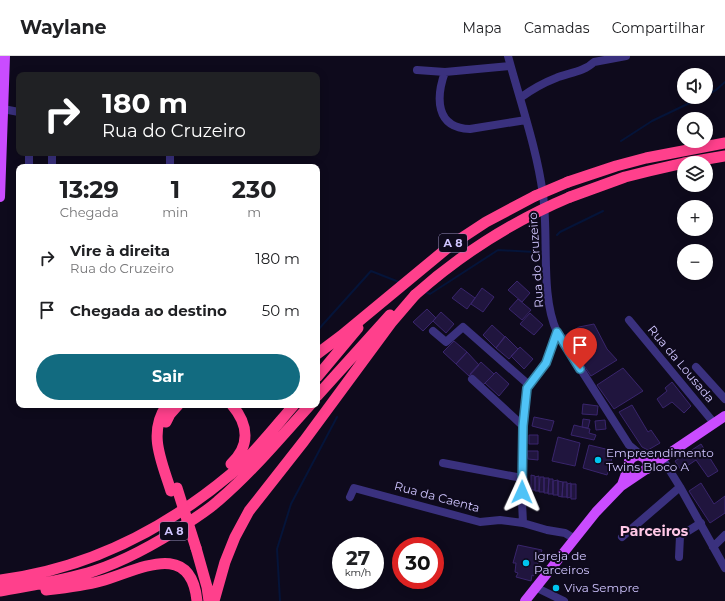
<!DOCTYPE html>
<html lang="pt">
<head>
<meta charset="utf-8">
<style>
	:root { --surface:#fff; --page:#f2f2f2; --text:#202124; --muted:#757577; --line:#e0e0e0; --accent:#126b80 }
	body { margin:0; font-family:Montserrat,sans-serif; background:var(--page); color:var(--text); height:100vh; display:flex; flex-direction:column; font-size:15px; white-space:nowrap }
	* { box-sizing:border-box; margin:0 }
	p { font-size:13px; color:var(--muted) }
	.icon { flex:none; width:22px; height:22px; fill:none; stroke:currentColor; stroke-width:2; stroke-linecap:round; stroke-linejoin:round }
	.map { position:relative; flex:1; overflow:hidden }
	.drawer { position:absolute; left:16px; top:108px; width:304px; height:244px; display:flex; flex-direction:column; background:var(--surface); border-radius:8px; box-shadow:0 2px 10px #0003 }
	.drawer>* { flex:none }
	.top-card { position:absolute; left:16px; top:16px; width:304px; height:84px; border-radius:8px; box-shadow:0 2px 10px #0003; background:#202124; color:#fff; overflow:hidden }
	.buttons { position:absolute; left:677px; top:12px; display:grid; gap:8px }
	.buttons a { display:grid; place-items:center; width:36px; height:36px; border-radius:50%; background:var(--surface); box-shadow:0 2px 10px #0003; font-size:20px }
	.speed { position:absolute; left:332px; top:481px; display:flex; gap:8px; font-size:20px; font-weight:700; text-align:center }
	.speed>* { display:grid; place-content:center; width:52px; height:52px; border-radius:50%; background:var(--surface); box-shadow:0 2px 10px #0003; line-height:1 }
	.speed small { font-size:10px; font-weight:400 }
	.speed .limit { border:6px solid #d22; background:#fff; color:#111 }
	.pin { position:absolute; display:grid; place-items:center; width:34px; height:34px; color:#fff; margin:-41px -17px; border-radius:50% 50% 50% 0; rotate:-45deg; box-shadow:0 0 4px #0007 }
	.pin .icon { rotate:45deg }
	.me { position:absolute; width:44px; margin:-22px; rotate:1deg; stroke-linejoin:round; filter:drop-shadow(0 0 3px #0008) }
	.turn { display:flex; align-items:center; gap:14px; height:84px; padding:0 20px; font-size:18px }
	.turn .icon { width:52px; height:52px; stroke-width:2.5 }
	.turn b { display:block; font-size:28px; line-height:34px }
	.eta { display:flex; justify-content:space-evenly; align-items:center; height:68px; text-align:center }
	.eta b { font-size:24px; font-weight:700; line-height:28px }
	.cta { display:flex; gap:8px; margin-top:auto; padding:8px 20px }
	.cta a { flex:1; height:46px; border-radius:24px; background:var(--accent); color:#fff; font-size:16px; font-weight:700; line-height:46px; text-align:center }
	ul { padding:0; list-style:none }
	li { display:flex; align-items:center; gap:12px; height:52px; padding:0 20px }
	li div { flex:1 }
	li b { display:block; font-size:15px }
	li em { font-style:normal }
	header { display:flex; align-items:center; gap:24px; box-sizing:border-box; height:56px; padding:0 20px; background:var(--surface); border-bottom:1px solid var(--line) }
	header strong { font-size:19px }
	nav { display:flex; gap:22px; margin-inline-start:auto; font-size:14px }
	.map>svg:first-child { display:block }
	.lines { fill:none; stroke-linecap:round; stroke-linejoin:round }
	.stream { stroke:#051439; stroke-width:2 }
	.building { fill:#20153e; stroke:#39256c }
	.minor { stroke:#3a317e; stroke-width:8 }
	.major { stroke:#ca4cff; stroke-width:10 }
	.highway { stroke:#ff408c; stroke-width:11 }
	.highway-bridge { stroke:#ff408c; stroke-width:11 }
	.route-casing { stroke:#337fa1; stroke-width:10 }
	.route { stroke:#4fc3f7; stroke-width:7 }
	.poi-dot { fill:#00c5f0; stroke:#0e0a1c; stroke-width:1.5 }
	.labels { text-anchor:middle; stroke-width:4; stroke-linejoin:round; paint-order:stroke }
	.shield { fill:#0e0a1c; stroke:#968dbb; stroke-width:1 }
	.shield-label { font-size:11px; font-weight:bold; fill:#d0c5ff }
	.street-label { font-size:12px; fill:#d0c5ff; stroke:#0e0a1c }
	.poi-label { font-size:12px; fill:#d0c5ff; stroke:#0e0a1c; text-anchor:start }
	.quarter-label { font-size:14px; font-weight:bold; fill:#ffc7e6; stroke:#0e0a1c }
</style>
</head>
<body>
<header>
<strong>Waylane</strong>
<nav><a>Mapa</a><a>Camadas</a><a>Compartilhar</a></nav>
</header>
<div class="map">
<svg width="725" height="545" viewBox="0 0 725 545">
	<rect width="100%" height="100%" fill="#0e0a1c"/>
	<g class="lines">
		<path class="stream" d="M706 39 716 34 725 26
			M621 85 652 65 702 41
			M557 179 560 176 603 155
			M425 236 430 238 498 194 534 196 540 195
			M317 275 371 215 399 226
			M280 545 277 493 291 448 337 361"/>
	</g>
	<path class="building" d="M517 225 530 237 522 246 508 234Z
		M461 232 475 242 467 253 452 242Z
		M482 232 494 241 483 256 471 248Z
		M518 243 531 254 522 264 509 253Z
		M427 253 436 262 423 275 413 266Z
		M441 256 454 268 446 277 433 265Z
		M530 257 543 269 534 279 520 268Z
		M594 268 607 293 617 304 591 320 564 280 579 271Z
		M492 269 505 281 496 292 483 279Z
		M505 280 518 293 509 303 496 292Z
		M454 285 467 296 456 308 443 296Z
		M520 291 533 303 524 313 511 300Z
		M467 296 479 309 469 320 456 308Z
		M481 306 494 318 483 329 470 318Z
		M623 312 643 335 614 353 597 329Z
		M496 316 509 328 499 340 485 327Z
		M672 326 691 350 684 357 672 346 663 352 657 343 667 335 665 332Z
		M583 348 598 350 597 359 582 358Z
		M632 349 648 376 651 374 660 387 648 394 642 391 619 356Z
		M534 361 554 365 551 375 532 370Z
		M583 363 590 364 588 372 582 371Z
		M605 364 606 373 596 374 595 365Z
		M574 369 590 373 589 377 596 379 594 384 571 379Z
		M529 379H538V388H529Z
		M558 381 580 387 575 410 552 405Z
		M701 388 718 415 708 421 696 404 681 414 675 405Z
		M589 389 614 395 607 419 583 412Z
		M527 395H538V404L528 403Z
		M531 419 535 420V434H531Z
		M539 420V435H535V421Z
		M540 421H544V436H539Z
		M544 422H549L548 437H544Z
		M549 423H553V438H548Z
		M558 424V439H553V425Z
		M558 425 563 426 562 441 558 440Z
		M563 426H567V441H562Z
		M571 427V441L567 442V428Z
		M701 427 714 448 725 440V457L710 467 689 435Z
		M571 428H576V443H571Z
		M518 489 542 494 534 520 532 519 531 525 516 521 518 517 515 516 516 507H513Z"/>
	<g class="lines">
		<path class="minor" d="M508 0C520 45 537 93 543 139 549 180 540 240 557 276L629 389 641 399
			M510 10 445 16C436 41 435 72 470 73L526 64
			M417 14 445 16
			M520 42C531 34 543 27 556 22 568 17 584 16 594 6L626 0
			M3 53 19 56
			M29 97V111
			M52 97V111
			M170 97V111
			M629 264 714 367
			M433 275 446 286 463 271 529 329
			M557 276 546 307 527 332 523 370 522 446 523 467 547 474 565 477 575 483
			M696 311 725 343
			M472 323 523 370
			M662 402 680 431 725 512
			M443 407 522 422
			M350 441 354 432 480 466 500 464 523 467
			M622 481 680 431
			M713 491 725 479
			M679 501 680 480 701 467
			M535 531 564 545"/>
		<path class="major" d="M0 141 5 0
			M622 429 628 412 629 405 633 401 638 399 645 402 648 408 647 413
			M525 545 596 456 621 430 725 360"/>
		<path class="highway" d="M684 107 725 100
			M568 126 616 110 646 102 725 87
			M570 141 625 121 649 115 684 107
			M317 298 341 280 451 189 486 166 535 140
			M317 321 358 272
			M317 340 390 259
			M167 349C147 377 162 406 171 435
			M166 366 170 358 178 349
			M231 408C250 390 249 369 232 349
			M196 492 207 531 209 545
			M0 524C86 513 164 474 231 418 254 398 274 372 294 349
			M46 534C64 532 83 530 101 525 137 515 191 482 197 545
			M0 535C32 529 63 525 94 515 127 504 157 487 186 468 197 461 208 454 218 445 252 416 280 382 310 349
			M214 545 225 506 235 481 249 455 304 385 391 267 415 239"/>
		<path class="highway-bridge" d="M535 140 568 126
			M415 239C461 198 513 165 570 141
			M177 432 196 492"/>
	</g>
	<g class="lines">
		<defs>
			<path id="route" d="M522 436 523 370 527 332 546 307 557 276 580 313"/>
		</defs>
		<use href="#route" class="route-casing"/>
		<use href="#route" class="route"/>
	</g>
	<g class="poi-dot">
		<circle cx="598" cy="404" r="4"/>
		<circle cx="526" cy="507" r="4"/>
		<circle cx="556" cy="532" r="4"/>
	</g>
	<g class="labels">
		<g class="shield">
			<rect x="439" y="178" width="28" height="18" rx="3"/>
			<rect x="160" y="466" width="28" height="18" rx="3"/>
		</g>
		<g class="shield-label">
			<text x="453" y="191">A 8</text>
			<text x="174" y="479">A 8</text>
		</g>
		<g class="street-label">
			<text transform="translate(536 204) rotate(-94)" y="4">Rua do Cruzeiro</text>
			<text transform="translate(681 308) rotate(50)" y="4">Rua da Lousada</text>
			<text transform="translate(437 441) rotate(15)" y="4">Rua da Caenta</text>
		</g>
		<g class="poi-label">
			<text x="606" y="401">Empreendimento<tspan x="606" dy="14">Twins Bloco A</tspan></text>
			<text x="534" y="504">Igreja de<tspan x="534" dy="14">Parceiros</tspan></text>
			<text x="564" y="536">Viva Sempre</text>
		</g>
		<g class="quarter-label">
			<text x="654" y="480">Parceiros</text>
		</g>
	</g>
</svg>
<div class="buttons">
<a><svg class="icon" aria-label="sound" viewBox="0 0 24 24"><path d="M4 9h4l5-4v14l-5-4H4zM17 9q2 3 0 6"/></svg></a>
<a><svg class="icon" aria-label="search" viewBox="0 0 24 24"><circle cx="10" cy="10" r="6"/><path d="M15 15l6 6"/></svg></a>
<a><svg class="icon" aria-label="layers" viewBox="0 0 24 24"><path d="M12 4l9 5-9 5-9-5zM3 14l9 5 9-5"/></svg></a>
<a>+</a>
<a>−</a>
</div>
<div class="speed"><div>27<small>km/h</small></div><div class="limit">30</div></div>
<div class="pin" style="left:580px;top:313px;background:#d93025"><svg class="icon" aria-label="arrive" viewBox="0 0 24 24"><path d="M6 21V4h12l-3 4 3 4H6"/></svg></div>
<svg class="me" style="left:522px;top:436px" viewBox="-20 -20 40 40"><path d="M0-17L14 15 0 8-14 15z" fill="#4fc3f7" stroke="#fff" stroke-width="4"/></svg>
<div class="top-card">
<div class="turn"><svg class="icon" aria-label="right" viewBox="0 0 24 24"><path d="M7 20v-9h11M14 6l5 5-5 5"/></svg><div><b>180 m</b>Rua do Cruzeiro</div></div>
</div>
<section class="drawer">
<div class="eta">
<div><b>13:29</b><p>Chegada</p></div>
<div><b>1</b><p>min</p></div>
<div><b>230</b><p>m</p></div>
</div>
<ul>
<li><svg class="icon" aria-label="right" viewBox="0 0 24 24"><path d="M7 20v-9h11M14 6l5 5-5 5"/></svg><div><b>Vire à direita</b><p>Rua do Cruzeiro</p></div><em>180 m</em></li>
<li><svg class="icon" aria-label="arrive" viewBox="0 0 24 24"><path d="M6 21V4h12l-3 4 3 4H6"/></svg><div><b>Chegada ao destino</b></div><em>50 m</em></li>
</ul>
<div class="cta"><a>Sair</a></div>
</section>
</div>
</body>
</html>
